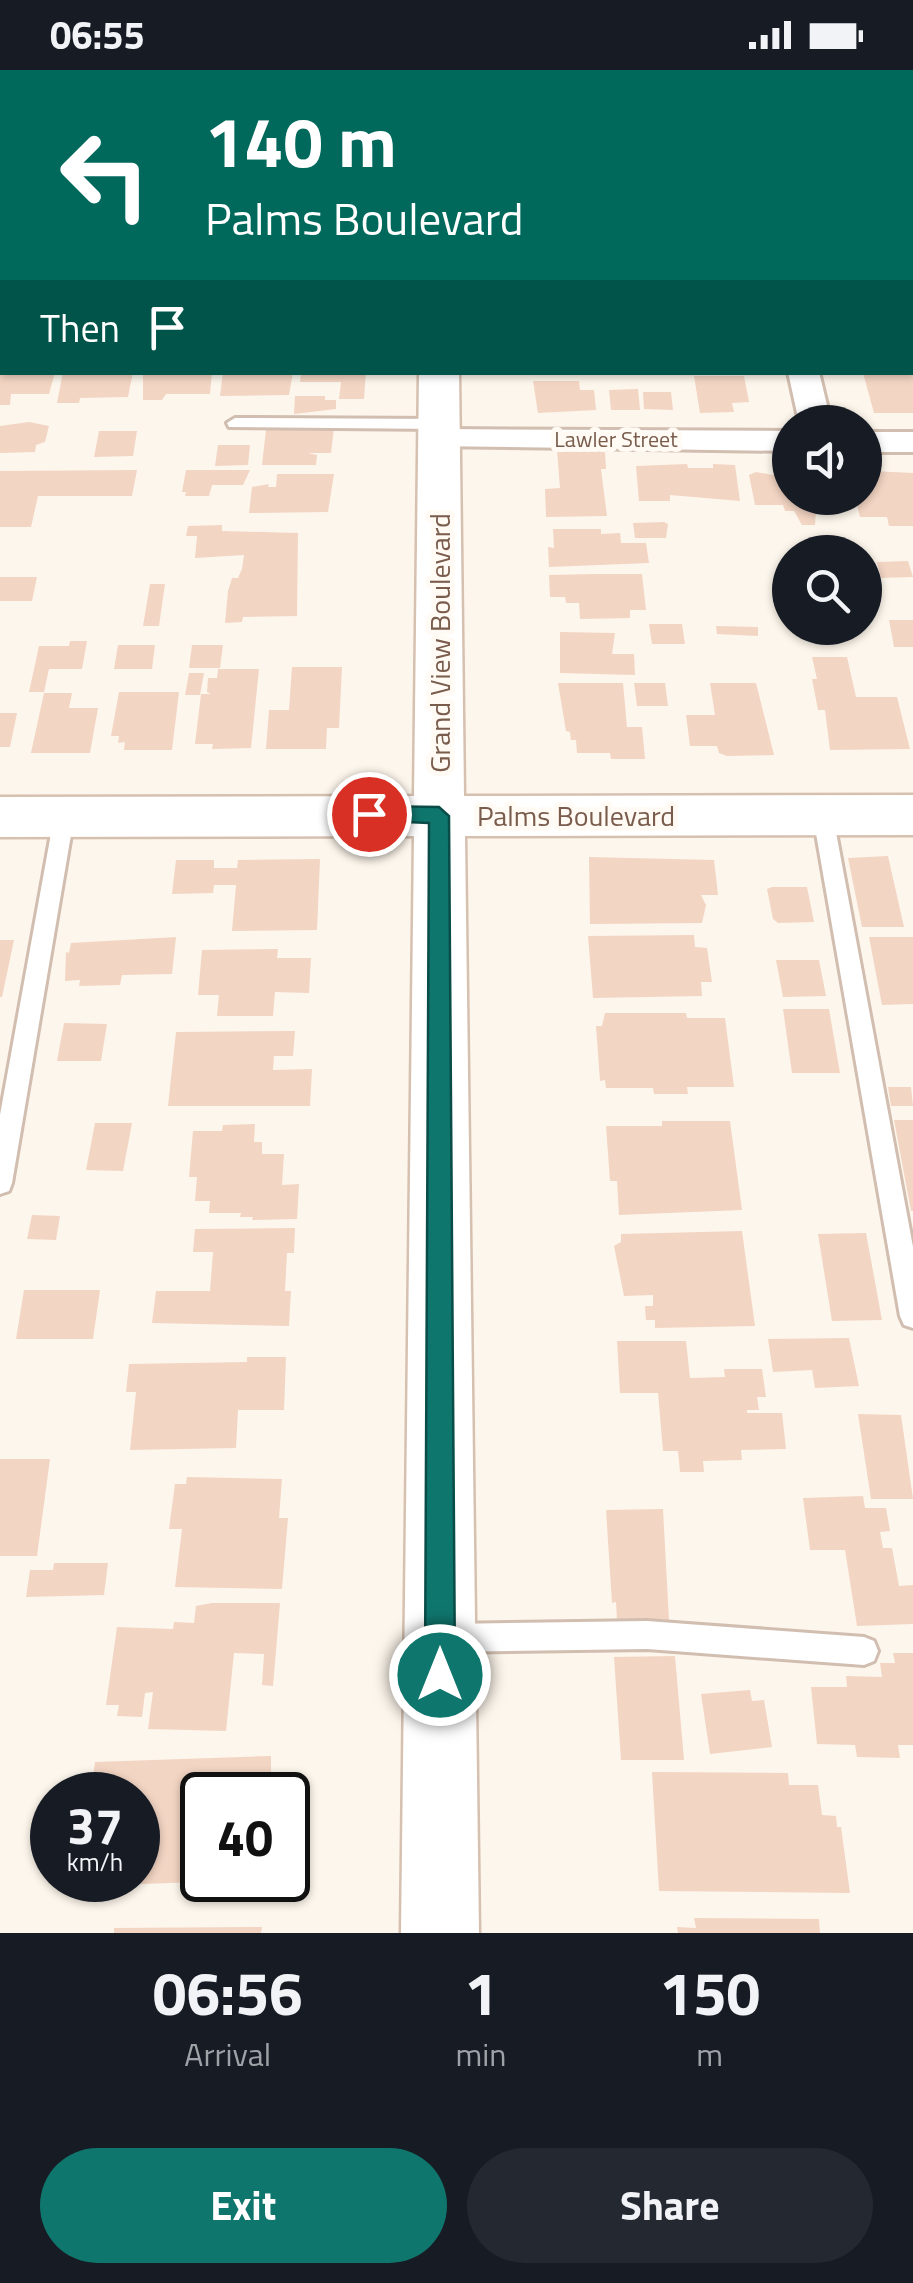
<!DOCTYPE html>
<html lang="en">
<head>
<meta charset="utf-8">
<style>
	:root { --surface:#171b24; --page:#242831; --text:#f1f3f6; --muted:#9ea1a6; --accent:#0f766e }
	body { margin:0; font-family:"Titillium Web",sans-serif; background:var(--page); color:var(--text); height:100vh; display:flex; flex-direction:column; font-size:38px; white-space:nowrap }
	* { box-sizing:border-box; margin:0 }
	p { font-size:32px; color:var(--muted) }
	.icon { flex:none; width:55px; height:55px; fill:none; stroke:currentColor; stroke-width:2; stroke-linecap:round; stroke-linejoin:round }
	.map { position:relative; height:1863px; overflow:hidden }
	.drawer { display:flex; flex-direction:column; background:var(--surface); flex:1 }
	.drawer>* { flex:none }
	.hud { position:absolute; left:0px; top:0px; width:915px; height:305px; box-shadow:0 2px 8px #0004; background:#00695c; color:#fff; overflow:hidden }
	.controls { position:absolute; left:772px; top:335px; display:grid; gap:20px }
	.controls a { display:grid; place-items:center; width:110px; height:110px; border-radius:50%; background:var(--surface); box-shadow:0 2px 8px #0004; font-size:50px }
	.speed { position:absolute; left:30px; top:1702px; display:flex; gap:20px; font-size:50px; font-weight:700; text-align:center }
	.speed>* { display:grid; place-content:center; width:130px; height:130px; border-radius:50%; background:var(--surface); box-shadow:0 2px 8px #0004; line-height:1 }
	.speed small { font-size:25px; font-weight:400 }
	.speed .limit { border:5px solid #111; border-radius:15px; background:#fff; color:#111 }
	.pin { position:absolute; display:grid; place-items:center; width:85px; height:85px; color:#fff; margin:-42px; border:5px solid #fff; border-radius:50%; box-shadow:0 2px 10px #0007 }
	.me { position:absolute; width:110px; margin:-55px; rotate:0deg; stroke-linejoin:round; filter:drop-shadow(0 0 8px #0008) }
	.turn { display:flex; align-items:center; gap:35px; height:210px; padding:0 40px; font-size:45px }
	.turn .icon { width:130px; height:130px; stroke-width:2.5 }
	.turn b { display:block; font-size:70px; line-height:85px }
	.then { display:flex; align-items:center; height:95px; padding:0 40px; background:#0003; gap:20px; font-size:38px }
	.eta { display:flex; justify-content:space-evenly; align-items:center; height:170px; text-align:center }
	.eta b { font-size:60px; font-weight:700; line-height:70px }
	.button { display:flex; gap:20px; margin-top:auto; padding:20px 40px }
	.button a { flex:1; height:115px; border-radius:60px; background:var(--accent); color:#fff; font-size:40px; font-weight:700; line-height:115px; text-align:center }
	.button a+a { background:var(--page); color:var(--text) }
	.status { display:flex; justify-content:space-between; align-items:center; height:70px; padding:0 50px; background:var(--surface); direction:ltr }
	.status svg { height:28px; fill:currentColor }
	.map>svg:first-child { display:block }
	.building { fill:#f3d5c3 }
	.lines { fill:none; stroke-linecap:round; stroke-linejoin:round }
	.lane-casing { stroke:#d1beb0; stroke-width:6 }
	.street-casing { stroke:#d1beb0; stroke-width:6 }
	.secondary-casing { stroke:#d6c0b0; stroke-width:5 }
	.lane { fill:#fff; fill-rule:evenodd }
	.street { fill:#fff; fill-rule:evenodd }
	.secondary { fill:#fff; fill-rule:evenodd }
	.route { fill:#0f766e; stroke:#0a4d48; stroke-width:2.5 }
	.labels { text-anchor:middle; stroke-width:10; stroke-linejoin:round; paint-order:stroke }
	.far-street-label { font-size:22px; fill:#7a5c4d; stroke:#fffaf3 }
	.street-label { font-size:28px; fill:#7a5c4d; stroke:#fffaf3 }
</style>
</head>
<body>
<div class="status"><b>06:55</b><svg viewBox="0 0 49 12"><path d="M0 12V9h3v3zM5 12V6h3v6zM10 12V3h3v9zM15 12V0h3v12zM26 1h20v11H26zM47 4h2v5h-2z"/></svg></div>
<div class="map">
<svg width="913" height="1863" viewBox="0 0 913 1863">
	<rect width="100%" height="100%" fill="#fdf6ec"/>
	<path class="building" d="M0 302H55L49 324H11L10 335H0Z
		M63 302H133L128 327 80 328 79 333H57Z
		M143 302H212L210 324H166L162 330H143Z
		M223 302H293L289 325 220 326Z
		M301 302H366L364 329H339L341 312H300Z
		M913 302V343H874L863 303Z
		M694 306H744L749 332 732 333 734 342 700 343Z
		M533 311H579L580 320H594L596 340 538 343Z
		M638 319 640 340H611L609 320Z
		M643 322H671L673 340 644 339Z
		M295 326H325V330H336V339L294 344Z
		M29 352 49 356 45 372 36 375 35 382 0 383V356Z
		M334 358 331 383H308L317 385 316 395H262L266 360Z
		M99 361H137L133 386 94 387Z
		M218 375H250L248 395 215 396Z
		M557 380 605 382 606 399H601L607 446 546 447 545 419 560 418Z
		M687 394 688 398H713V394L735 395 740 431 670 425V431H639L636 396Z
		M137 400 132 426H38L31 457H0V401Z
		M186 400H250L243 415H212L209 426H185L186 422H182Z
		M873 401 913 403V456H889L887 447H860L855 428H865V403Z
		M756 402 773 405 790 402V428H842L843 435H824L826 441H816L815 455H802L794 441H785L783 435H755L749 405Z
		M277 404H334L328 442 249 443 252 417 269 414 268 417H276Z
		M664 452 668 454 666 468H635L633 453Z
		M222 455V461L298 463 297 546 243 547 242 552 225 553 228 521 232 508H238L242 499 244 485 195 488 197 466H186L188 456Z
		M553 459H601V464L620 463 621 473H646L649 493 549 497 548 477 554 478Z
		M908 491 913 507 881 508 877 492Z
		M594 504H642L646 540H630V548L580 549 579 533H566L565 527H550L549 505Z
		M0 507H37L32 531H0Z
		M150 514H165L159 556H143Z
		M889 550H913V577H894Z
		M649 554H682L685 574H652Z
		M716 556 758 557V566L717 564Z
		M560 562 615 563 612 584H634L635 605 560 603Z
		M70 571H87L82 599H49L44 622H29L39 576H69Z
		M118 575H155L152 599H114Z
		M192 575H223L220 598H189Z
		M812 587H847L856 627H897L910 679 830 680 825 640H818L812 609H817Z
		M292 597H342L339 658H327L326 679H266L269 640H289Z
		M218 599H259L251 678 212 679 213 674H195L201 624H211L207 622 208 608H217Z
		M189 603H204L200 625H185Z
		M558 613H623L627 657H642L645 689H611L610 683H577L576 670H571L570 662 566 661Z
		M634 613H665L668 636H637Z
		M710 613H756L774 685 727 686 719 683 717 676H690L686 645H715Z
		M119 622H179L172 680H124L125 672 118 673 119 666H111Z
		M44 623H72L69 638H98L90 683H31Z
		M0 643H17L10 677H0Z
		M888 786 904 857H862L848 788Z
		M589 787 714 790 718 825H701L706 835 702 853 590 854Z
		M320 789 317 860 232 861 236 815H214L213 823 172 824 176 790H214V798H237L238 790Z
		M772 817H807L814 852 778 853 773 849 767 819Z
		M694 865 695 877 707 878 712 912H701L702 926 593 928 588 866Z
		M176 867 172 904 122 905 120 915 79 916 80 910 65 911 66 882 69 883 71 873Z
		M869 867H913V934L882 935Z
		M0 870H14L2 927H0Z
		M278 879 277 888H311L309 923 275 922 273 946H217L219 925H198L202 880Z
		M776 890H819L826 926 783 927Z
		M783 939H829L840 1003H792Z
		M605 943H686L687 948H725L734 1017H687L688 1024H654L653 1018H606L605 1010 600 1011 596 956H602Z
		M64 953 107 954 101 991H57Z
		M295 961 293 986H274L273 1000 312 999 310 1036H168L176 962Z
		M888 1017H911L913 1036H891Z
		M894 1050H913V1141H911Z
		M662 1051H730L742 1140 619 1145 617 1111H610L606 1056H662Z
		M95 1053H132L123 1101 86 1100Z
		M255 1054 254 1072H262V1084H284L282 1115 299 1114 297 1149 252 1150 253 1147H240L241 1143H209L210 1131H195L197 1107H189L193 1061H222L223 1055Z
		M32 1145 60 1146 56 1170 27 1169Z
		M295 1158 294 1183H287L285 1221H291L289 1256 152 1253 156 1221H210L213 1182H193L195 1159Z
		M742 1161 755 1256 655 1258V1250H646L645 1236H653V1225L624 1226 614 1176 621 1172V1164Z
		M866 1163 882 1250 832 1251 818 1164Z
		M24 1220H100L93 1269H16Z
		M849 1268 859 1316 815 1318 812 1300 773 1302 768 1269Z
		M617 1271H686L690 1308 725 1307 724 1299H762L766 1327H757L759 1340H747V1343H782L786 1379 741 1380 742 1390 703 1391 704 1402H680L678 1381H663L658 1323H620Z
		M247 1287H286L284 1340H238L236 1378 130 1380 136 1322H126L129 1294 247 1292Z
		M858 1344 901 1345 913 1429H871Z
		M0 1389H50L37 1486H0Z
		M187 1407 282 1409 279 1448H288L282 1519 175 1517 182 1459H169L175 1414H186Z
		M863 1426 865 1438H886L890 1461 880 1462 883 1478H892L899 1516 913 1515V1554L857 1556 845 1480H810L803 1428Z
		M663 1439 669 1550H617L616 1532 612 1533 606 1440Z
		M54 1493H108L104 1525 26 1527 30 1500H53Z
		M212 1533H280L273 1616 262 1615 264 1584 234 1583 226 1661 148 1659 153 1622 145 1623 142 1647 117 1646 119 1635H106L117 1557 173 1559 174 1552 194 1553 196 1536Z
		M893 1583H913V1675H898L900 1688 857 1687 855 1675 817 1674 811 1617H847L846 1606 882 1607 880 1593H895Z
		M675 1586 684 1690H621L614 1587Z
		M750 1620 752 1631 764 1630 772 1677 710 1684 701 1624Z
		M271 1686V1725H202V1810H213V1823H199L200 1812 141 1814 147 1744H138V1725H78L80 1707H93L95 1692Z
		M652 1702 788 1703 789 1715H818L822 1745 836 1746 837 1757H841L850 1823 659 1821Z
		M694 1848 819 1849 820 1863H678L677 1857 696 1858Z
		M262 1857 261 1863H114V1858Z"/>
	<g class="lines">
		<defs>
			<path id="lane" d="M235 348 441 349 449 354 441 359 229 357 227 353Z
				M823 738 833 746 913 1177V1258L904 1255 900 1246 813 746Z
				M64 739 74 747 12 1113 9 1121 0 1124V1045L54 747Z
				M647 1551 864 1567 874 1571 878 1581 874 1591 864 1595 647 1579 448 1582 438 1578 434 1568 438 1558 448 1554Z"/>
			<path id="street" d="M719 0H745L746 2H721Z
				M788 302H819L831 352H799Z
				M441 359 790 361V381L430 376 425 369 430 362Z
				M865 362H913V382H865Z"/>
			<path id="secondary" d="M424 0H456V2H424Z
				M419 302H459L464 726 913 725V765L465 766 479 1863H401L414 766 0 767V727L414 726Z"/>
		</defs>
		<use href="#lane" class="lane-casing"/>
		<use href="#street" class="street-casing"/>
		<use href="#secondary" class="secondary-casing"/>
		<use href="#lane" class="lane"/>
		<use href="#street" class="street"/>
		<use href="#secondary" class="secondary"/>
	</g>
	<path class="route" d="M369 736 439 737 449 746 455 1605 450 1615 440 1620 430 1615 425 1605 429 753 361 750 358 744 361 738Z"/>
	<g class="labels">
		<g class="far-street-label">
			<text x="616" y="377">Lawler Street</text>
		</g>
		<g class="street-label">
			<text transform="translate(440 573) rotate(-90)" y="10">Grand View Boulevard</text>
			<text x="576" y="756">Palms Boulevard</text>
		</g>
	</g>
</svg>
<div class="controls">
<a><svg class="icon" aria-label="sound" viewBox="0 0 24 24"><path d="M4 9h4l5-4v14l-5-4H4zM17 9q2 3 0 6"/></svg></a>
<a><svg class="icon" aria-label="search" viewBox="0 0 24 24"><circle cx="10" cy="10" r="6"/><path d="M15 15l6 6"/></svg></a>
</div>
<div class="speed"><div>37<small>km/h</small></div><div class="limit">40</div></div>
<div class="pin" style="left:369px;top:744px;background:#d93025"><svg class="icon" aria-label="arrive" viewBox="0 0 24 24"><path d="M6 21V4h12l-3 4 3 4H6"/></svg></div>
<svg class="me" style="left:440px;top:1605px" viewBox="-20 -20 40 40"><circle r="17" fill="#0f766e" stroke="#fff" stroke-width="3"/><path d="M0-11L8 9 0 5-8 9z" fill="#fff"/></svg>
<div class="hud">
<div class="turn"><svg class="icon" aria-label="left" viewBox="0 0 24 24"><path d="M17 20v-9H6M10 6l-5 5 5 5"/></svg><div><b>140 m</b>Palms Boulevard</div></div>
<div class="then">Then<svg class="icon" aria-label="arrive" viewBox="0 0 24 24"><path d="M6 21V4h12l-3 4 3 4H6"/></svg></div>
</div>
</div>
<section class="drawer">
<div class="eta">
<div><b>06:56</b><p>Arrival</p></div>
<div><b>1</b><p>min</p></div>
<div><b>150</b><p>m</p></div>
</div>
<div class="button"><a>Exit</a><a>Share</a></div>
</section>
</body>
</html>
